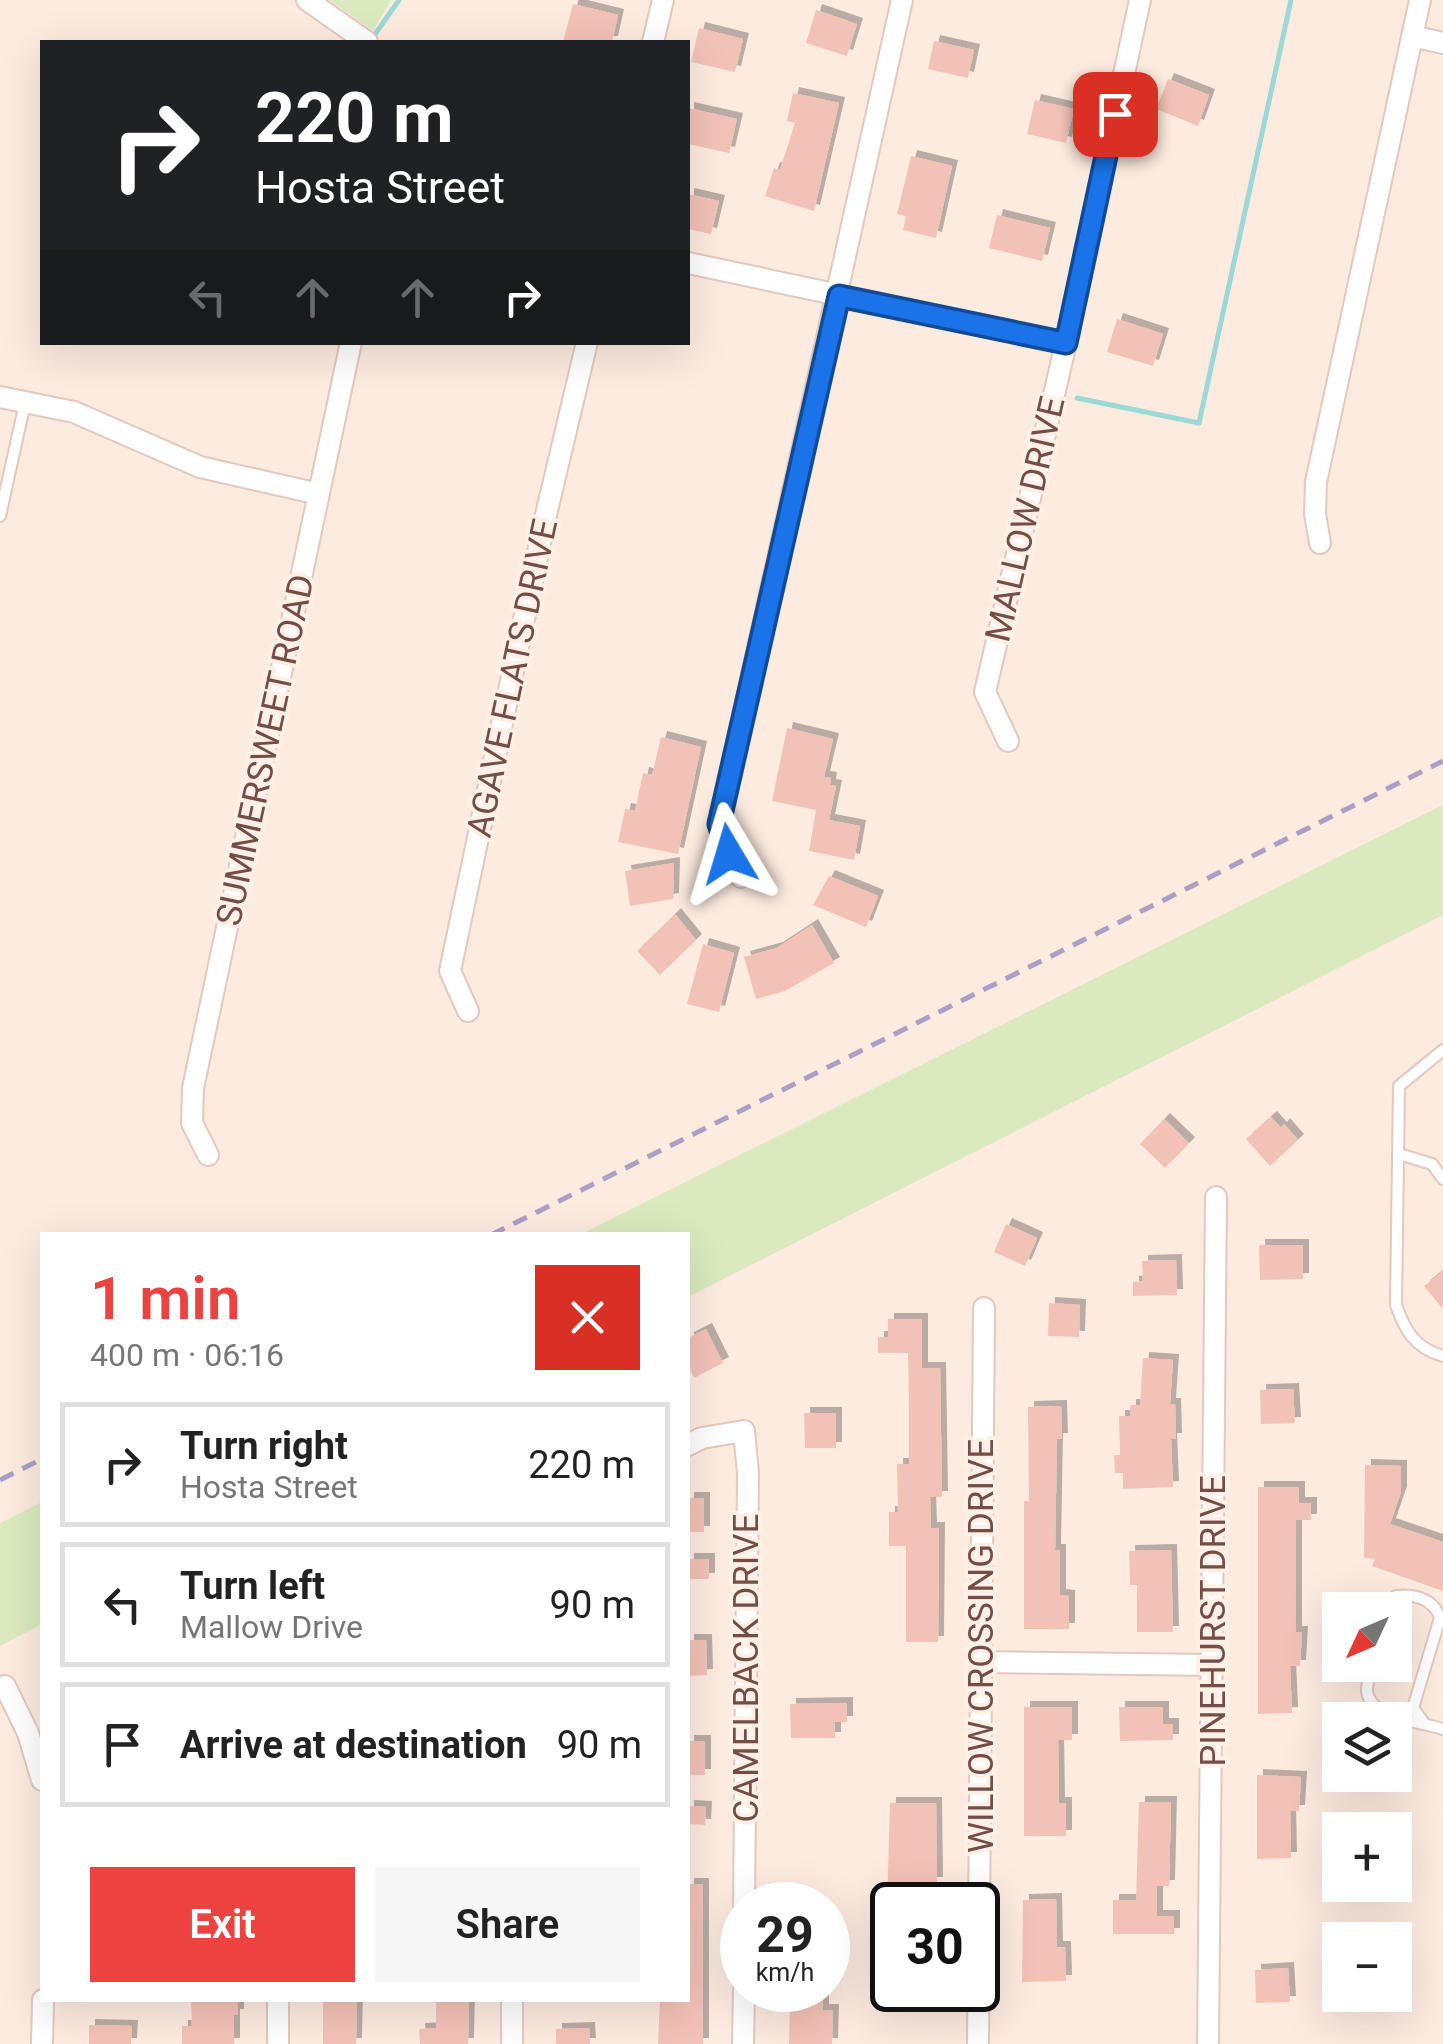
<!DOCTYPE html>
<html lang="en">
<head>
<meta charset="utf-8">
<style>
	:root { --surface:#fff; --page:#f6f6f6; --text:#222; --muted:#767676; --line:#e0e0e0; --accent:#ec4240 }
	body { margin:0; font-family:Roboto,sans-serif; background:var(--page); color:var(--text); height:100vh; display:flex; flex-direction:column; font-size:38px; white-space:nowrap }
	* { box-sizing:border-box; margin:0 }
	p { font-size:32px; color:var(--muted) }
	.icon { flex:none; width:55px; height:55px; fill:none; stroke:currentColor; stroke-width:2; stroke-linecap:round; stroke-linejoin:round }
	.map { position:relative; flex:1; overflow:hidden }
	.details { position:absolute; left:40px; top:1232px; width:650px; height:770px; display:flex; flex-direction:column; background:var(--surface); border-radius:0px; box-shadow:0 10px 40px #0002 }
	.details>* { flex:none }
	.top-card { position:absolute; left:40px; top:40px; width:650px; height:305px; border-radius:0px; box-shadow:0 10px 40px #0002; background:#202124; color:#fff; overflow:hidden }
	.needle { width:65px; rotate:226deg }
	.buttons { position:absolute; left:1322px; top:1592px; display:grid; gap:20px }
	.buttons a { display:grid; place-items:center; width:90px; height:90px; border-radius:0px; background:var(--surface); box-shadow:0 10px 40px #0002; font-size:50px }
	.speed { position:absolute; left:720px; top:1882px; display:flex; gap:20px; font-size:50px; font-weight:700; text-align:center }
	.speed>* { display:grid; place-content:center; width:130px; height:130px; border-radius:50%; background:var(--surface); box-shadow:0 10px 40px #0002; line-height:1 }
	.speed small { font-size:25px; font-weight:400 }
	.speed .limit { border:5px solid #111; border-radius:15px; background:#fff; color:#111 }
	.pin { position:absolute; display:grid; place-items:center; width:85px; height:85px; color:#fff; margin:-42px; border-radius:20px; box-shadow:0 5px 15px #0006 }
	.me { position:absolute; width:110px; margin:-55px; rotate:353deg; stroke-linejoin:round; filter:drop-shadow(0 0 8px #0008) }
	.turn { display:flex; align-items:center; gap:35px; height:210px; padding:0 50px; font-size:45px }
	.turn .icon { width:130px; height:130px; stroke-width:2.5 }
	.turn b { display:block; font-size:70px; line-height:85px }
	.lanes { display:flex; align-items:center; height:95px; padding:0 50px; background:#0003; justify-content:center; gap:50px; direction:ltr }
	.lanes .off { opacity:.35 }
	.round { display:grid; place-items:center; flex:none; width:105px; height:105px; border-radius:0px; background:var(--page) }
	.headline { display:flex; align-items:center; justify-content:space-between; height:170px; padding:0 50px }
	h1 { font-size:60px; font-weight:600; line-height:75px; color:var(--accent) }
	.action { display:flex; gap:20px; margin-top:auto; padding:20px 50px }
	.action a { flex:1; height:115px; border-radius:0px; background:var(--accent); color:#fff; font-size:40px; font-weight:600; line-height:115px; text-align:center }
	.action a+a { background:var(--page); color:var(--text) }
	ul { padding:0; list-style:none }
	li { display:flex; align-items:center; gap:30px; height:125px; margin:0 20px 15px; padding:0 30px; border:5px solid var(--line); border-radius:0px }
	li div { flex:1 }
	li b { display:block; font-size:38px }
	li em { font-style:normal }
	.map>svg:first-child { display:block }
	.green { fill:#daeabe }
	.lines { fill:none; stroke-linecap:round; stroke-linejoin:round }
	.stream { stroke:#9ad9d5; stroke-width:5 }
	.building { fill:#f3c2b7; filter:url(#shadow) }
	.lane-casing { stroke:#e3c8bf; stroke-width:14 }
	.street-casing { stroke:#e3c8bf; stroke-width:24 }
	.lane { stroke:#fff; stroke-width:10 }
	.street { stroke:#fff; stroke-width:20 }
	.rail { stroke:#ac9fc6; stroke-width:5; stroke-dasharray:15 10; stroke-linecap:butt }
	.route-casing { stroke:#114b97; stroke-width:25 }
	.route { stroke:#1a73e8; stroke-width:18 }
	.labels { text-anchor:middle; stroke-width:8; stroke-linejoin:round; paint-order:stroke }
	.street-label { font-size:35px; fill:#744d47; stroke:#fff0e7 }
</style>
</head>
<body>
<div class="map">
<svg width="1443" height="2044" viewBox="0 0 1443 2044">
	<defs>
		<filter id="shadow"><feDropShadow dx="6" dy="-6" stdDeviation="0" flood-color="#0004"/></filter>
	</defs>
	<rect width="100%" height="100%" fill="#fdebe0"/>
	<path class="green" d="M329 0H391L373 31Z
		M1443 805V915L688 1297V1235H579Z
		M42 1502V1624L0 1646V1523Z"/>
	<g class="lines">
		<path class="stream" d="M371 40 399 0
			M1077 398 1199 423 1291 0"/>
	</g>
	<path class="building" d="M573 4 618 15 612 42H563Z
		M816 10 857 24 847 56 806 43Z
		M699 28 743 39 735 72 691 62Z
		M934 41 974 50 968 78 928 69Z
		M1168 79 1209 95 1198 126 1156 109Z
		M793 93 839 103 814 211 765 196 774 168 780 170 795 123 787 121Z
		M1035 100 1074 109 1066 143 1027 134Z
		M688 108 737 119 729 153 688 144Z
		M911 156 952 166 936 238 903 230 906 216 897 214Z
		M688 194 719 201 711 234 688 229Z
		M997 215 1050 228 1042 261 989 248Z
		M1117 319 1163 334 1153 366 1107 352Z
		M787 728 833 739 824 777 831 778 830 785 836 786 829 820 860 826 854 860 809 851 816 810 772 801Z
		M661 737 701 747 678 854 618 842 625 809 635 811 643 773 652 775Z
		M674 863 673 899 630 906 625 871Z
		M829 876 878 896 866 927 813 905Z
		M675 914 696 940 660 975 637 951Z
		M812 925 834 963 785 991 756 999 744 957 777 948Z
		M703 944 734 953 719 1012 687 1004Z
		M1271 1117 1281 1128 1284 1124 1298 1140 1270 1166 1246 1139Z
		M1164 1119 1189 1143 1165 1168 1140 1144Z
		M1006 1224 1037 1238 1025 1266 994 1252Z
		M1259 1245H1303V1279L1260 1280Z
		M1176 1260 1177 1295 1133 1296V1282L1143 1281 1142 1261Z
		M1443 1271V1309L1424 1286Z
		M1049 1303 1080 1305 1079 1337 1048 1336Z
		M888 1319H922V1368H940L942 1497H930L931 1528H939L938 1642H906V1546H889V1512H898L897 1464H909V1402L908 1353H878V1337H888Z
		M706 1329 723 1363 694 1378 688 1365V1338Z
		M1143 1358 1173 1360 1170 1404H1175L1176 1439H1171L1173 1487 1123 1489V1473H1115L1114 1455H1120L1119 1416H1130V1405H1140Z
		M1293 1389 1295 1423 1261 1424 1260 1390Z
		M1061 1406 1062 1439H1057L1055 1550H1060V1595L1069 1596V1629H1024V1501H1029L1028 1407Z
		M804 1413H836V1448H805Z
		M1365 1465 1401 1466V1492L1390 1524 1443 1542V1591L1372 1566 1375 1559 1364 1558Z
		M1258 1487H1299V1503H1311V1520H1296V1632H1302L1300 1666H1290L1292 1713 1258 1714Z
		M688 1498H704V1532H688Z
		M1171 1550 1173 1632H1137V1585H1130L1129 1551Z
		M688 1559H709V1579H688Z
		M688 1640H706L707 1675 688 1676Z
		M847 1703V1722H835V1738H791L790 1704Z
		M1024 1707H1072V1740H1058L1059 1803H1066V1836H1024Z
		M1119 1707H1163V1724H1173V1740L1120 1741Z
		M688 1741H705V1775H688Z
		M1257 1775 1301 1777 1299 1811H1290L1291 1858 1257 1859Z
		M1139 1802H1171L1169 1886H1157V1916H1174V1934H1113V1900H1136Z
		M890 1803H936L937 1883H928V1905H887Z
		M688 1806 706 1807 705 1825 688 1824Z
		M688 1884H703V2044H658L660 2000H688Z
		M1056 1899 1057 1947H1065L1066 1981 1022 1982 1023 1900Z
		M871 1910H892V1932H871Z
		M1288 1968 1290 2002 1256 2003 1255 1970Z
		M790 1993 823 1994V2010H833L832 2044H789Z
		M191 2000H238V2015H234V2044H182V2026H192Z
		M323 2000H357L356 2044H323Z
		M436 2000H469L468 2044H420L419 2029 436 2028Z
		M89 2025 132 2026 131 2044H89Z
		M589 2028 590 2044H556V2029Z"/>
	<g class="lines">
		<defs>
			<path id="lane" d="M0 516 25 403
				M1443 1050 1399 1086 1396 1305C1405 1331 1415 1348 1443 1356
				M1399 1154 1432 1164 1443 1179
				M1387 1610 1396 1596C1415 1594 1434 1599 1440 1618L1413 1708 1424 1723
				M1373 1665C1371 1672 1367 1682 1367 1689 1367 1718 1422 1722 1443 1729"/>
			<path id="street" d="M307 0 367 42
				M1412 36 1443 43
				M653 42 663 0
				M688 263 1066 343
				M0 397 74 412 200 467 319 494
				M1320 543 1315 514 1316 482 1420 0
				M1008 741 985 692 1066 343 1140 0
				M741 877 729 854 719 824 902 0
				M468 1011 450 971 545 519 587 342
				M208 1155 192 1123 193 1088 351 342
				M688 1445 702 1438 744 1431 748 1473 744 1905
				M981 1662 1213 1665
				M5 1686 28 1733 42 1780
				M42 2044 43 2000
				M278 2044V2000
				M512 2044V2000
				M743 2044 744 1990
				M978 2044 984 1308
				M1208 2044 1216 1197"/>
		</defs>
		<use href="#lane" class="lane-casing"/>
		<use href="#street" class="street-casing"/>
		<use href="#lane" class="lane"/>
		<use href="#street" class="street"/>
		<path class="rail" d="M491 1235 1443 761
			M0 1480 42 1459"/>
	</g>
	<g class="lines">
		<defs>
			<path id="route" d="M729 854 719 824 839 296 1066 343 1115 114"/>
		</defs>
		<use href="#route" class="route-casing"/>
		<use href="#route" class="route"/>
	</g>
	<g class="labels">
		<g class="street-label">
			<text transform="translate(1025 519) rotate(-77)" y="12">MALLOW DRIVE</text>
			<text transform="translate(512 678) rotate(-78)" y="12">AGAVE FLATS DRIVE</text>
			<text transform="translate(265 750) rotate(-78)" y="12">SUMMERSWEET ROAD</text>
			<text transform="translate(1213 1621) rotate(-90)" y="12">PINEHURST DRIVE</text>
			<text transform="translate(981 1646) rotate(-90)" y="12">WILLOW CROSSING DRIVE</text>
			<text transform="translate(746 1668) rotate(-90)" y="12">CAMELBACK DRIVE</text>
		</g>
	</g>
</svg>
<div class="buttons">
<a><svg class="needle" viewBox="-14 -14 28 28"><path d="M0-13l5 13h-10z" fill="#e53935"/><path d="M0 13l5-13h-10z" fill="#767676"/></svg></a>
<a><svg class="icon" aria-label="layers" viewBox="0 0 24 24"><path d="M12 4l9 5-9 5-9-5zM3 14l9 5 9-5"/></svg></a>
<a>+</a>
<a>−</a>
</div>
<div class="speed"><div>29<small>km/h</small></div><div class="limit">30</div></div>
<div class="pin" style="left:1115px;top:114px;background:#d93025"><svg class="icon" aria-label="arrive" viewBox="0 0 24 24"><path d="M6 21V4h12l-3 4 3 4H6"/></svg></div>
<svg class="me" style="left:729px;top:854px" viewBox="-20 -20 40 40"><path d="M0-17L14 15 0 8-14 15z" fill="#1a73e8" stroke="#fff" stroke-width="4"/></svg>
<div class="top-card">
<div class="turn"><svg class="icon" aria-label="right" viewBox="0 0 24 24"><path d="M7 20v-9h11M14 6l5 5-5 5"/></svg><div><b>220 m</b>Hosta Street</div></div>
<div class="lanes"><svg class="icon off" aria-label="left" viewBox="0 0 24 24"><path d="M17 20v-9H6M10 6l-5 5 5 5"/></svg><svg class="icon off" aria-label="ahead" viewBox="0 0 24 24"><path d="M12 20V5M6 11l6-6 6 6"/></svg><svg class="icon off" aria-label="ahead" viewBox="0 0 24 24"><path d="M12 20V5M6 11l6-6 6 6"/></svg><svg class="icon" aria-label="right" viewBox="0 0 24 24"><path d="M7 20v-9h11M14 6l5 5-5 5"/></svg></div>
</div>
<section class="details">
<div class="headline"><div><h1>1 min</h1><p>400 m · 06:16</p></div><a class="round" style="background:#d93025;color:#fff"><svg class="icon" aria-label="close" viewBox="0 0 24 24"><path d="M6 6l12 12M18 6L6 18"/></svg></a></div>
<ul>
<li><svg class="icon" aria-label="right" viewBox="0 0 24 24"><path d="M7 20v-9h11M14 6l5 5-5 5"/></svg><div><b>Turn right</b><p>Hosta Street</p></div><em>220 m</em></li>
<li><svg class="icon" aria-label="left" viewBox="0 0 24 24"><path d="M17 20v-9H6M10 6l-5 5 5 5"/></svg><div><b>Turn left</b><p>Mallow Drive</p></div><em>90 m</em></li>
<li><svg class="icon" aria-label="arrive" viewBox="0 0 24 24"><path d="M6 21V4h12l-3 4 3 4H6"/></svg><div><b>Arrive at destination</b></div><em>90 m</em></li>
</ul>
<div class="action"><a>Exit</a><a>Share</a></div>
</section>
</div>
</body>
</html>
